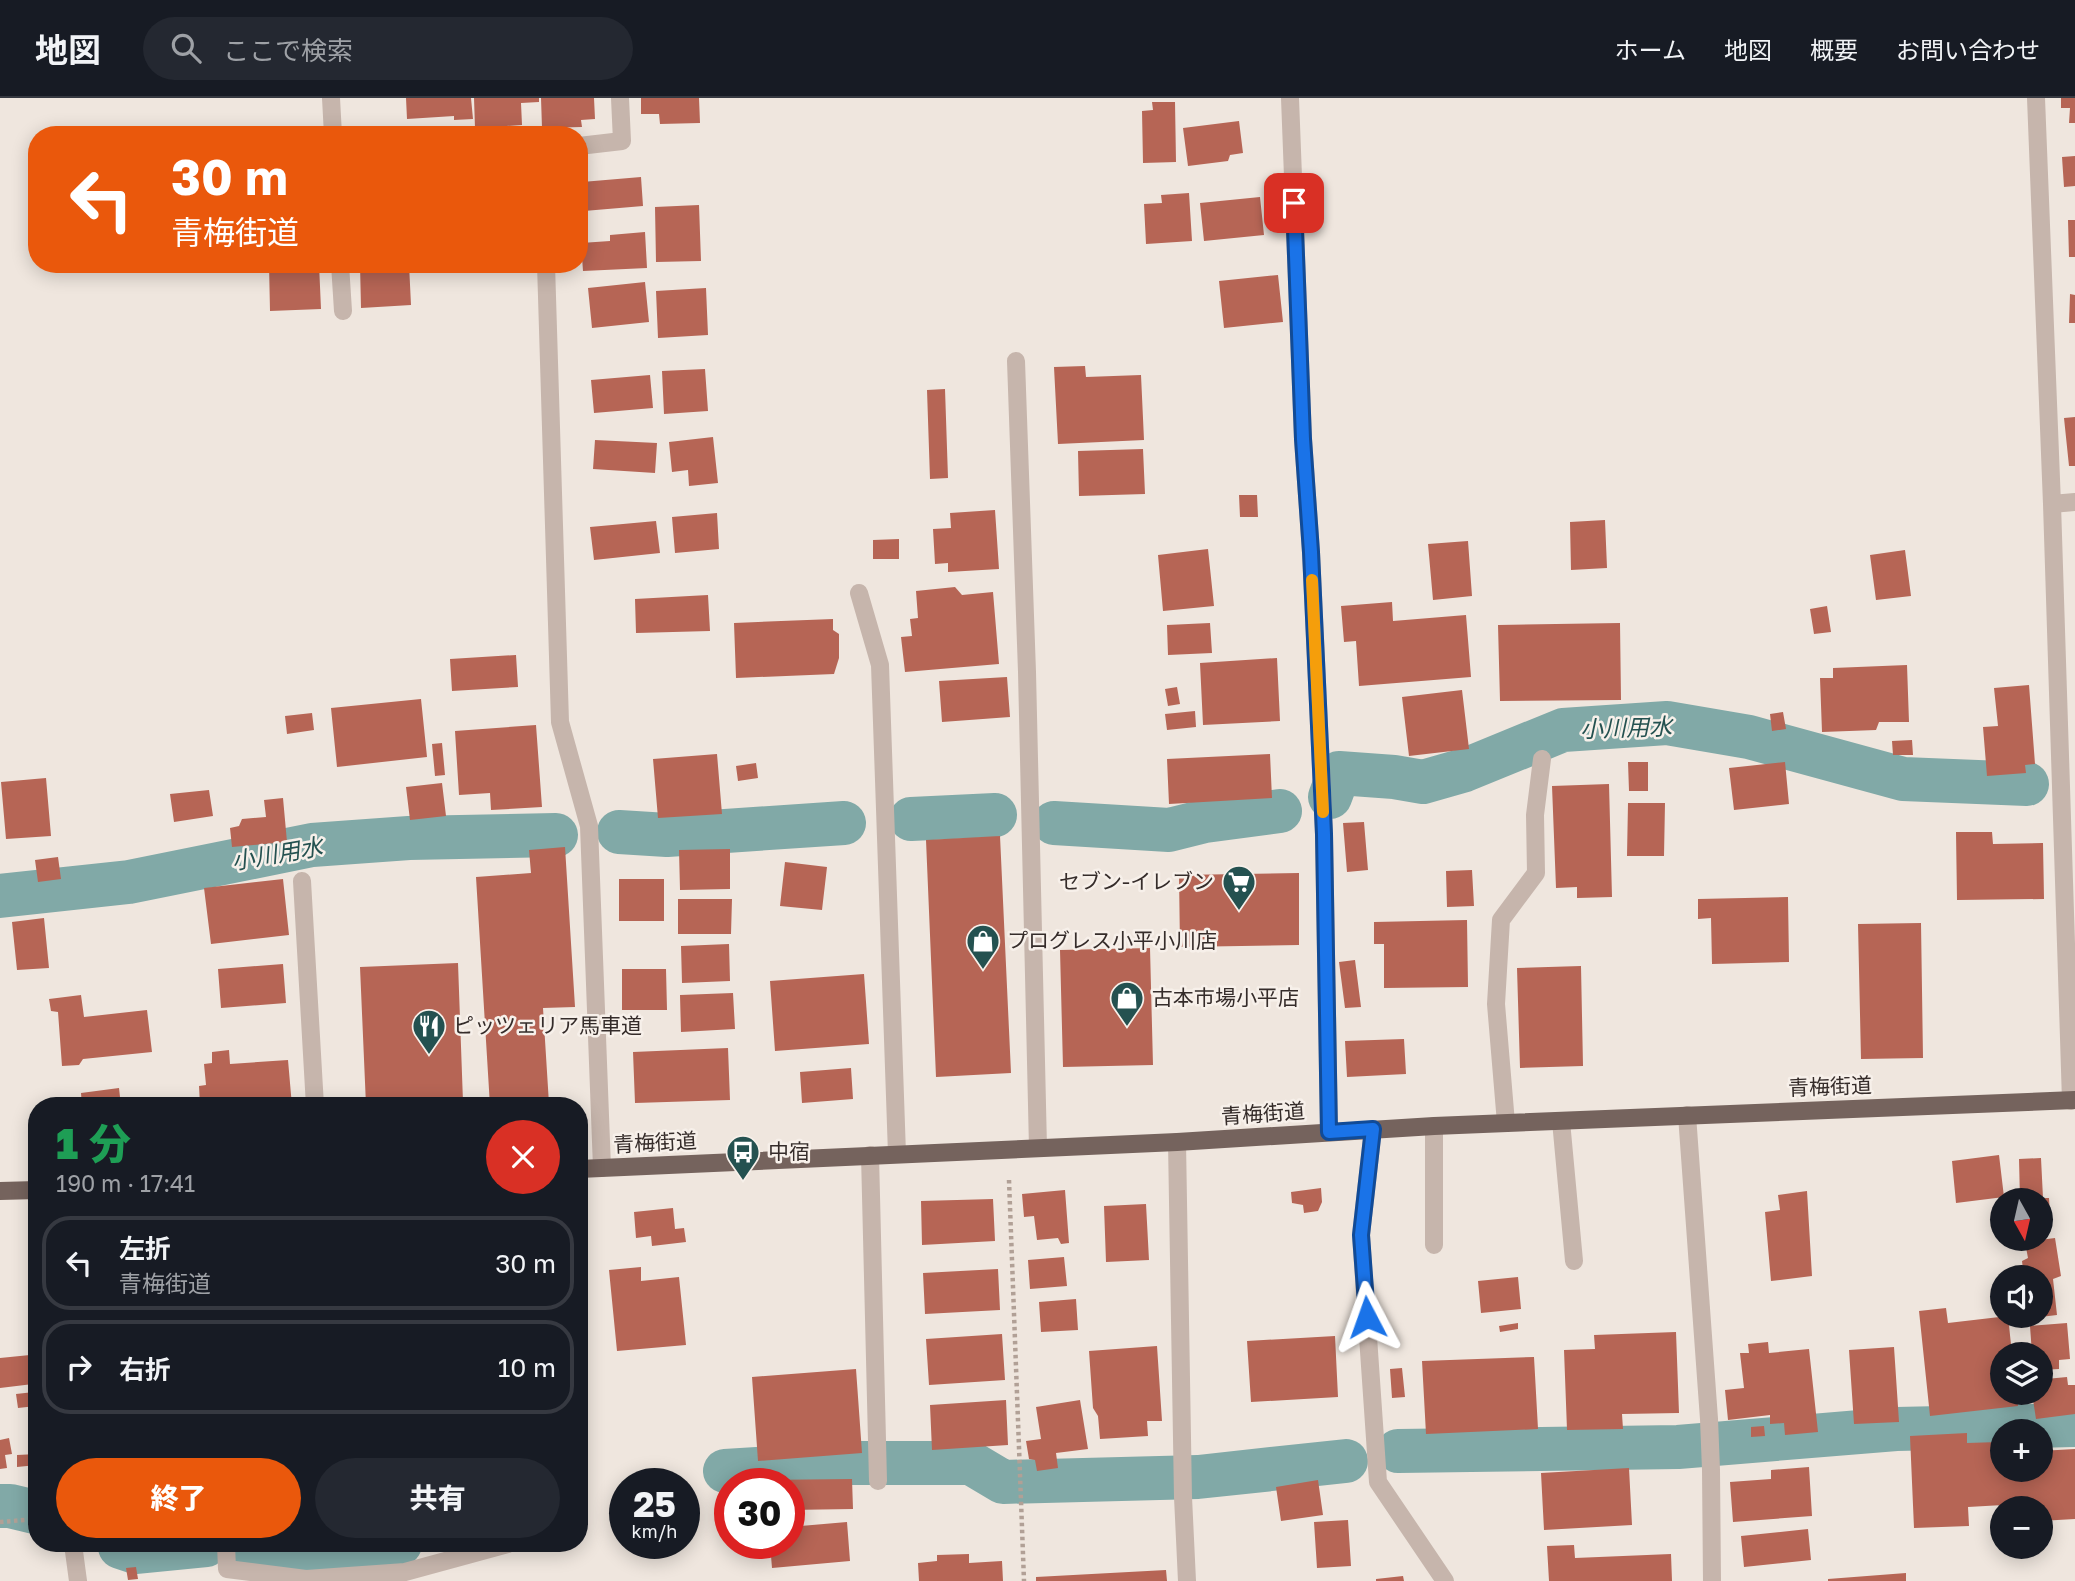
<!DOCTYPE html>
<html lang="ja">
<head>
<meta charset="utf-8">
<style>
	:root { --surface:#171b24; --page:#242831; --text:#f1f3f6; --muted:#9ea1a6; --line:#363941; --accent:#ea580c }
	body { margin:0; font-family:"Golos Text","Noto Sans JP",sans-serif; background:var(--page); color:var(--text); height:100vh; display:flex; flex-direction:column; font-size:26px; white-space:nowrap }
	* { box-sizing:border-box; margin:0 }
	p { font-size:23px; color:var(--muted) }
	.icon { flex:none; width:38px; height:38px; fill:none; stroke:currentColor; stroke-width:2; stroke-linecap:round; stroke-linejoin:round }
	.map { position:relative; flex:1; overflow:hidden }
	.details { position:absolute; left:28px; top:999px; width:560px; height:455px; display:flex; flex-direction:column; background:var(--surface); border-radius:28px; box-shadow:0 4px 18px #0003 }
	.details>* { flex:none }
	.banner { position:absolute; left:28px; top:28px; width:560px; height:147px; border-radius:28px; box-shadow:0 4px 18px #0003; background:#ea580c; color:#fff; overflow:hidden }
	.needle { width:46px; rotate:172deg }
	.tools { position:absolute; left:1990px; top:1090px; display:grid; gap:14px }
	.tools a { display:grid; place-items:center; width:63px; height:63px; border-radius:50%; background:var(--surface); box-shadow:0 4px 18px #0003; font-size:35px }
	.speed { position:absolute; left:609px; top:1370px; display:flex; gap:14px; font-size:35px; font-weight:700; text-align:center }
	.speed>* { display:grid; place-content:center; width:91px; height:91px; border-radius:50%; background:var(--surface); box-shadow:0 4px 18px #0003; line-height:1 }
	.speed small { font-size:18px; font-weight:400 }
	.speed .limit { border:10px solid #d22; background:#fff; color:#111 }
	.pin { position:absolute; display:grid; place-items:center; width:60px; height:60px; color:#fff; margin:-30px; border-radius:14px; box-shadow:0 4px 10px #0006 }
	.me { position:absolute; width:77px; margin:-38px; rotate:356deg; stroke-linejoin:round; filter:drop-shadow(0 0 5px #0008) }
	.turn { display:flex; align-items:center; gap:24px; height:147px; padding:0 28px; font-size:32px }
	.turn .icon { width:91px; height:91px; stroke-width:2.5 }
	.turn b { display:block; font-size:49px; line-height:60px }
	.round { display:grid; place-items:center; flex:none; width:74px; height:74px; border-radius:37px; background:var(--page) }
	.headline { display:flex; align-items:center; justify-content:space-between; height:119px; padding:0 28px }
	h1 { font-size:42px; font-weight:800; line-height:52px; color:#1e9e55 }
	.button { display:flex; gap:14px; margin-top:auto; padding:14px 28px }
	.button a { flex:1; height:80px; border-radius:42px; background:var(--accent); color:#fff; font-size:28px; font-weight:800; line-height:80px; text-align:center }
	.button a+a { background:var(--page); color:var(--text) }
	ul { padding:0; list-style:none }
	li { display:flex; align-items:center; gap:21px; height:94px; margin:0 14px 10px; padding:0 14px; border:4px solid var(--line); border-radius:28px }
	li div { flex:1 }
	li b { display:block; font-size:26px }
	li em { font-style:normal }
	header { display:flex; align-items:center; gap:42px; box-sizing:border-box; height:98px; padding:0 35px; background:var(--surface); border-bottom:2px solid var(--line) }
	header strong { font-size:33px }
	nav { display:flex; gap:38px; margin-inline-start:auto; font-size:24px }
	.search { width:490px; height:63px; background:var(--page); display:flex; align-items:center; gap:18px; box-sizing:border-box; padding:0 24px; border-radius:38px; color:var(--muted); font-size:26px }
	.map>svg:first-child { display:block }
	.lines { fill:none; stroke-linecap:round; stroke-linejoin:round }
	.canal { stroke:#81a9a7; stroke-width:44 }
	.building { fill:#b66555 }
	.path { stroke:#b1a096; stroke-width:4.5; stroke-dasharray:3.5 3.5; stroke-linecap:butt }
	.minor { stroke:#c6b5ac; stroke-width:18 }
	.major { stroke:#75635d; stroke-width:18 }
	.route-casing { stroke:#114b97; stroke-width:18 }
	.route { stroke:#1a73e8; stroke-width:12 }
	.slow { stroke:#f59e0b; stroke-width:12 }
	.labels { text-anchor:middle; stroke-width:5; stroke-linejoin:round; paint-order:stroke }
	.poi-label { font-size:21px; fill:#352c2a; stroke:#f7f0ea; text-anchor:start }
	.street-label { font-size:21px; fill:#352c2a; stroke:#f7f0ea }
	.water-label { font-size:23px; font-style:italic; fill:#245150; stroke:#f7f0ea }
</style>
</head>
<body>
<header>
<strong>地図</strong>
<div class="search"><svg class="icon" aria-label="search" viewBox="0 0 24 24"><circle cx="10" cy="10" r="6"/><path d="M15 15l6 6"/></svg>ここで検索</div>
<nav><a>ホーム</a><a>地図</a><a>概要</a><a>お問い合わせ</a></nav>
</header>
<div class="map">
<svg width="2075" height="1483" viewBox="0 0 2075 1483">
	<rect width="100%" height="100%" fill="#efe6de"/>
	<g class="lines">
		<path class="canal" d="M1330 699 1339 675 1394 679 1423 684 1465 672 1563 632 1667 625 1749 639 1903 681 2027 686
			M911 721 995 717
			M1054 725 1169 732 1205 723 1280 713
			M619 734 667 737 844 725
			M0 798 129 784 312 747 409 740 556 737
			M1398 1353 1678 1349 1896 1331 2075 1327
			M725 1373 851 1365H971L1003 1384 1198 1379 1346 1363
			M0 1408H10L35 1414
			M249 1448 309 1459 367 1454 400 1446
			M120 1449 135 1454 206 1447"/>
	</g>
	<path class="building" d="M406 0H471L473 21 454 22V18L407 21Z
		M474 0H539V4L521 5 522 27 475 30Z
		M541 0H594L595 21 581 22 582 29 542 30Z
		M641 0H699L700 25 660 26 659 16H641Z
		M2061 0H2075V25H2069L2070 10H2061Z
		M1152 4H1175L1176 64 1143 65 1142 13 1153 12Z
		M1239 23 1243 55 1230 57 1228 63 1188 68 1183 30Z
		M320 28V37H266V31Z
		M2075 58V88L2064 89 2062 59Z
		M641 79 643 108 584 113 582 84Z
		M1189 95 1192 143 1146 146 1144 106 1162 105 1161 97Z
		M1260 99 1264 137 1204 143 1200 105Z
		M699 107 701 163 656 164 655 109Z
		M2068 122H2075V159H2069Z
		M645 134 647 170 583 173 581 145 610 143V137Z
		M269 166H319L321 211 270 213Z
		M360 166H409L411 207 361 210Z
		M1278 177 1283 224 1224 230 1219 183Z
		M645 184 649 224 592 230 588 190Z
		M706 190 708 237 658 240 656 193Z
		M2070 196 2075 197V225H2069Z
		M1085 268 1086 279 1141 277 1144 342 1058 346 1054 269Z
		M705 271 708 313 664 316 662 273Z
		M650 277 653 310 594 315 591 282Z
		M945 291 948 380 930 381 927 292Z
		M2075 319V368H2069L2064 320Z
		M713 339 718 385 689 388 688 372 672 374 669 344Z
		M595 342 657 345 655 375 593 371Z
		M1143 351 1145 396 1079 398 1078 353Z
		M1239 397H1257L1258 419H1240Z
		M995 412 999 471 948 474V465L935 466 933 431 951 430 950 415Z
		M717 415 719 451 675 455 672 419Z
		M1605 422 1607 470 1571 472 1570 424Z
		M656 423 660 455 594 462 590 429Z
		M899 441V461H873V442Z
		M1468 443 1472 498 1433 502 1428 446Z
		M1208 451 1214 508 1163 513 1158 457Z
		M1905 452 1911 498 1876 502 1870 457Z
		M955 489 962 497 993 494 999 566 905 574 901 539 912 538 910 521 918 520 916 493Z
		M708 497 710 533 636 535 635 501Z
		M1392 504 1393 523 1466 517 1471 579 1359 588 1356 543 1344 544 1341 508Z
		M1827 508 1831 534 1814 536 1810 511Z
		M833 521V532L839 536V560L834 576 736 580 734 525Z
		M1210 525 1212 555 1168 557 1167 527Z
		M1620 525 1621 602 1500 603 1498 527Z
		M516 557 518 589 452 593 450 561Z
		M1277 560 1280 623 1203 627 1200 565Z
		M1907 567 1909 624H1879L1876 632 1822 634 1820 580H1833V570Z
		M1007 579 1010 619 942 624 939 583Z
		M2029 587 2035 666 2025 667 2026 675 1987 678 1983 629 1998 628 1994 590Z
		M1177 589 1180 606 1168 608 1165 591Z
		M1462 592 1469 651 1409 658 1402 599Z
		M421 601 427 659 337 669 331 610Z
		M1195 613 1196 629 1167 632 1165 616Z
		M1783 614 1786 631 1772 633 1770 616Z
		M312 615 314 632 287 636 285 618Z
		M536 627 542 709 491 712 490 695 459 697 455 633Z
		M1912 642 1913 657H1893L1892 643Z
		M442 645 445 677 435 678 432 646Z
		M717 656 722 716 658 720 653 661Z
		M1270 656 1272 700 1169 706 1167 661Z
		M1628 664H1648V693H1629Z
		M1785 664 1789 706 1734 712 1729 670Z
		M756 665 758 680 738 683 736 668Z
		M46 680 51 738 6 741 1 684Z
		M442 685 446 718 410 722 406 689Z
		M1609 686 1612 799 1577 800V789L1556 790 1552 688Z
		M209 692 213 718 174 724 170 696Z
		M283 700 287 744 232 749 230 730 239 728 242 721 266 719 264 702Z
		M1628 705H1665L1664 758H1627Z
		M1364 724 1368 772 1347 774 1343 725Z
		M1956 734H1992L1993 746 2043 745 2044 801 1957 802Z
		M1000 738 1011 975 936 979 926 742Z
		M565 749 575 909 543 910 549 1006 490 1008 476 779 531 775 529 752Z
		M730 751V791L680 792 679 752Z
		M58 759 61 781 38 784 35 762Z
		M785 764 827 769 822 812 780 808Z
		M1472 772 1474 808 1447 809 1446 773Z
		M1299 775V847L1180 849 1179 777Z
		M283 781 289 837 211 846 204 790Z
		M619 781H664V823H619Z
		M1788 799 1789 864 1712 866 1711 820 1698 821V801Z
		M678 801H732L731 836H678Z
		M44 820 49 870 17 872 12 824Z
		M1467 822 1468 889 1384 890V846H1374V824Z
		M1921 825 1923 960 1861 961 1858 826Z
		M729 846 730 883 682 885 681 848Z
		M1150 850 1153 967 1063 969 1060 852Z
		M1355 862 1361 909 1345 910 1339 864Z
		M458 865 463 1004 366 1007 360 869Z
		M283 866 286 905 221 910 218 871Z
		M1581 868 1583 968 1520 970 1517 870Z
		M622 871H666L667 912H622Z
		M864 876 869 946 775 953 770 883Z
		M733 895 735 931 681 934 680 897Z
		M81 897 84 919 147 912 152 954 83 961 79 967 62 968 58 914 51 913 49 901Z
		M1404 941 1406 976 1347 979 1345 943Z
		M728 950 730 1002 635 1005 633 954Z
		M229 952 230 966 288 962 292 1008 200 1007 199 988 206 987 204 966 212 965V954Z
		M851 970 853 1001 802 1005 800 974Z
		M119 990 121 1008H82L81 995Z
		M1999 1057 2004 1099 1956 1105 1952 1063Z
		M2041 1060 2043 1100H2049L2050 1118 2040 1119V1102H2020L2019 1061Z
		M1321 1090 1322 1104 1318 1113 1304 1115 1303 1107 1292 1105 1291 1094Z
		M1065 1092 1069 1145 1061 1146 1058 1140 1037 1142 1034 1118 1024 1119 1022 1096Z
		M1807 1093 1812 1178 1771 1183 1765 1114 1780 1112 1778 1097Z
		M993 1101 995 1143 922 1147 921 1103Z
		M1146 1106 1149 1162 1106 1164 1104 1108Z
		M673 1110 675 1131 684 1130 686 1144 652 1148 651 1138 636 1140 634 1114Z
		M2055 1140 2061 1178 2053 1181 2057 1217 2040 1219V1180H2024L2022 1163 2028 1160 2025 1144Z
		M1064 1159 1067 1188 1030 1191 1028 1162Z
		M641 1169V1183L679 1179 686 1247 617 1253 609 1172Z
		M998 1171 1000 1212 925 1216 923 1175Z
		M1518 1179 1521 1211 1481 1215 1478 1183Z
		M1076 1201 1078 1232 1041 1234 1039 1204Z
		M1946 1210 1948 1225 2008 1218 2012 1256H2002V1295H2017L2018 1308 1930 1318 1919 1213Z
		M1518 1225V1231L1500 1234 1499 1228Z
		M2067 1225 2070 1261 2059 1262V1271L2040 1272V1256H2032L2030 1228Z
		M1676 1234 1679 1315 1622 1316 1623 1331 1567 1332 1564 1252 1595 1251 1594 1237Z
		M1002 1236 1005 1282 929 1287 926 1241Z
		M1335 1238 1338 1299 1251 1304 1247 1243Z
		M1768 1244 1769 1255 1809 1251 1818 1334 1785 1337 1784 1325 1770 1326V1317L1728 1322 1725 1292 1744 1290 1740 1255H1749L1748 1246Z
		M1157 1248 1162 1323H1147L1148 1338 1100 1341 1098 1318 1093 1310 1089 1253Z
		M1894 1249 1899 1324 1854 1326 1849 1252Z
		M30 1257 33 1286 0 1290V1260Z
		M1534 1259 1538 1331 1426 1336 1422 1263Z
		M1402 1270 1405 1299 1392 1300 1390 1271Z
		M856 1271 862 1355 758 1363 752 1279Z
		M2067 1279 2068 1287H2075V1316L2036 1321 2032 1295H2040V1288H2047L2046 1281Z
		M34 1294 36 1308 18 1310 16 1296Z
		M1006 1302 1008 1347 932 1352 930 1307Z
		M1080 1302 1088 1351 1056 1355 1058 1370 1037 1373 1035 1362 1029 1361 1026 1343 1041 1341 1036 1309Z
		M1764 1328 1765 1338 1751 1339V1329Z
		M1967 1335V1345L1999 1344V1355H2002V1372H2040V1353L2075 1351V1421L2040 1423V1410H2003V1407L1968 1409 1969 1428 1914 1430 1910 1338Z
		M9 1340 12 1356 5 1357 7 1370 0 1371V1342Z
		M37 1356V1367L17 1369V1357Z
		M1809 1369 1812 1418 1733 1424 1730 1384 1771 1381V1372Z
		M1629 1370 1632 1427 1544 1432 1541 1375Z
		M852 1381 853 1411 789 1412V1386H754V1382Z
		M1318 1382 1323 1417 1281 1423 1276 1389Z
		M1348 1422 1351 1468 1317 1470 1314 1424Z
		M847 1424 850 1463 772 1470 770 1446H789V1429Z
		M1808 1431 1811 1462 1744 1469 1741 1438Z
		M326 1446H340L341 1453 327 1454Z
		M1574 1447 1575 1460 1671 1456 1672 1483H1549L1547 1448Z
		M969 1456V1465L1002 1463 1003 1483H919L918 1465 937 1463V1457Z
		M136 1469 138 1481 128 1482 126 1470Z
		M1166 1472 1167 1483H1036V1479Z
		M1906 1475V1483H1828V1481Z
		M1403 1478 1404 1483H1376V1481Z"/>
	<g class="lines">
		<path class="path" d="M1009 1082 1024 1483
			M0 1424 37 1421"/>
		<path class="minor" d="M331 0 333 37
			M1290 0 1303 341 1311 454 1324 736 1329 1034
			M2036 0 2052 406 2071 1003
			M579 48 622 43 620 0
			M340 166 343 213
			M546 166 560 624 589 728 602 1070
			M1016 263 1027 574 1038 1050
			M2052 406 2075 404
			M859 495 880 567 897 1056
			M302 783 315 1008
			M1687 1017 1709 1321 1711 1372 1712 1483
			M1561 1023 1574 1163
			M1506 1025 1496 906 1501 822 1536 775 1535 717 1542 661
			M1434 1028V1147
			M1373 1031 1361 1137 1378 1384 1445 1483
			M1177 1044 1183 1399 1187 1483
			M870 1057 878 1383
			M73 1446 78 1483
			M226 1446 227 1471 306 1481 405 1474 508 1446"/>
		<path class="major" d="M579 1071 1177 1044 1434 1028 2075 1002
			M0 1093 37 1092"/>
	</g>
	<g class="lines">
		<defs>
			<path id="route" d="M1294 105 1303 341 1311 454 1324 736 1329 1034 1373 1031 1361 1137 1367 1219"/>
		</defs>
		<use href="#route" class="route-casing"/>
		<use href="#route" class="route"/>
		<path class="slow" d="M1312 482 1323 714"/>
	</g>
	<defs>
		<symbol id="supermarket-pin" viewBox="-11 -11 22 30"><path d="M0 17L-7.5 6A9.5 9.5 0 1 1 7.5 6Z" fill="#245150" stroke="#f7f0ea"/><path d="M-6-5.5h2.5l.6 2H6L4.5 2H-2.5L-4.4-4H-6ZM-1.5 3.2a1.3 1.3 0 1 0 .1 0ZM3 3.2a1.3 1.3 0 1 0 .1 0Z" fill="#fff"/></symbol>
		<symbol id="shop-pin" viewBox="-11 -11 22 30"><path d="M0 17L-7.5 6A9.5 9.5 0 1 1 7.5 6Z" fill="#245150" stroke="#f7f0ea"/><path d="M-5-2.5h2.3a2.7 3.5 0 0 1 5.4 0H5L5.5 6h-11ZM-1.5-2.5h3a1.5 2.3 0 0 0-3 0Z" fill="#fff"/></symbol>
		<symbol id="restaurant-pin" viewBox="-11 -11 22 30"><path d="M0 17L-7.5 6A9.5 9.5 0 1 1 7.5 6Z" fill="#245150" stroke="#f7f0ea"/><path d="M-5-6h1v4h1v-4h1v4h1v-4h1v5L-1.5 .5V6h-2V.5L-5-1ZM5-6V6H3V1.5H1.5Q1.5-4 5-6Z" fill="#fff"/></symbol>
		<symbol id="bus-pin" viewBox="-11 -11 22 30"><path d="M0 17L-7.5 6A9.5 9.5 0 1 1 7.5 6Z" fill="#245150" stroke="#f7f0ea"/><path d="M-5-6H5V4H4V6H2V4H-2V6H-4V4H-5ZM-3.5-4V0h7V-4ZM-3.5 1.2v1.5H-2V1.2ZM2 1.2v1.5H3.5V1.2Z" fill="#fff"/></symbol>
	</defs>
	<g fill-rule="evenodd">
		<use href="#supermarket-pin" x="1220" y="765" width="38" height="52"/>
		<use href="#shop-pin" x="964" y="824" width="38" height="52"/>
		<use href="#shop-pin" x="1108" y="881" width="38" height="52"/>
		<use href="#restaurant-pin" x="410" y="909" width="38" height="52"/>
		<use href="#bus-pin" x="724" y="1035" width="38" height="52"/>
	</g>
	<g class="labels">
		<g class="poi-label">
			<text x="1214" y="791" text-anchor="end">セブン-イレブン</text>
			<text x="1007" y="850">プログレス小平小川店</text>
			<text x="1152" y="907">古本市場小平店</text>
			<text x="453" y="935">ピッツェリア馬車道</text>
			<text x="768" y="1061">中宿</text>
		</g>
		<g class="street-label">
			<text transform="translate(1830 989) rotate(-2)" y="7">青梅街道</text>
			<text transform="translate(1263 1016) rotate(-4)" y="7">青梅街道</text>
			<text transform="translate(655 1045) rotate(-3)" y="7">青梅街道</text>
		</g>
		<g class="water-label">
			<text transform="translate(1626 630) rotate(-2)" y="8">小川用水</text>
			<text transform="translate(277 756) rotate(-10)" y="8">小川用水</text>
		</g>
	</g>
</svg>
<div class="tools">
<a><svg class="needle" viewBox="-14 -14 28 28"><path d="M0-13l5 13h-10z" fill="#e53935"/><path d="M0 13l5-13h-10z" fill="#9ea1a6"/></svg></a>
<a><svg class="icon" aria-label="sound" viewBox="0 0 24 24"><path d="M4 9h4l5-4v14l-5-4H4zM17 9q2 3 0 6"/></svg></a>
<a><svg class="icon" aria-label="layers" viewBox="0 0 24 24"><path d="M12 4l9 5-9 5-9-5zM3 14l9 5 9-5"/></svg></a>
<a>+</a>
<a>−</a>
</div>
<div class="speed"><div>25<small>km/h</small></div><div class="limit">30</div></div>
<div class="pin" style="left:1294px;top:105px;background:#d93025"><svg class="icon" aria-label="arrive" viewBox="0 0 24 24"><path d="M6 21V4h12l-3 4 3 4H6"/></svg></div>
<svg class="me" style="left:1367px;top:1219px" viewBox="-20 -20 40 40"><path d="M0-17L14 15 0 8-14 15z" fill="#1a73e8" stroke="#fff" stroke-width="4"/></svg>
<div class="banner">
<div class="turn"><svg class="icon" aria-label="left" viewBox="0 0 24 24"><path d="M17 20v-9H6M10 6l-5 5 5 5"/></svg><div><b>30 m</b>青梅街道</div></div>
</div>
<section class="details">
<div class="headline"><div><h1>1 分</h1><p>190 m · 17:41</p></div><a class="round" style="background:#d93025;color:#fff"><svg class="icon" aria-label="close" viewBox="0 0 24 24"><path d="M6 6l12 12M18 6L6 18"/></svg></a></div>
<ul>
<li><svg class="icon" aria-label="left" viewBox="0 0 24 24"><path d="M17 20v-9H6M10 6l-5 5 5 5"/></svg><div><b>左折</b><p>青梅街道</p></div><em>30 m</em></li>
<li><svg class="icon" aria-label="right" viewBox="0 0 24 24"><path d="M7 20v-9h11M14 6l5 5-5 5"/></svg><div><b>右折</b></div><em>10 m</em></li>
</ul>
<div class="button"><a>終了</a><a>共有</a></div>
</section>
</div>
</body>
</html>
